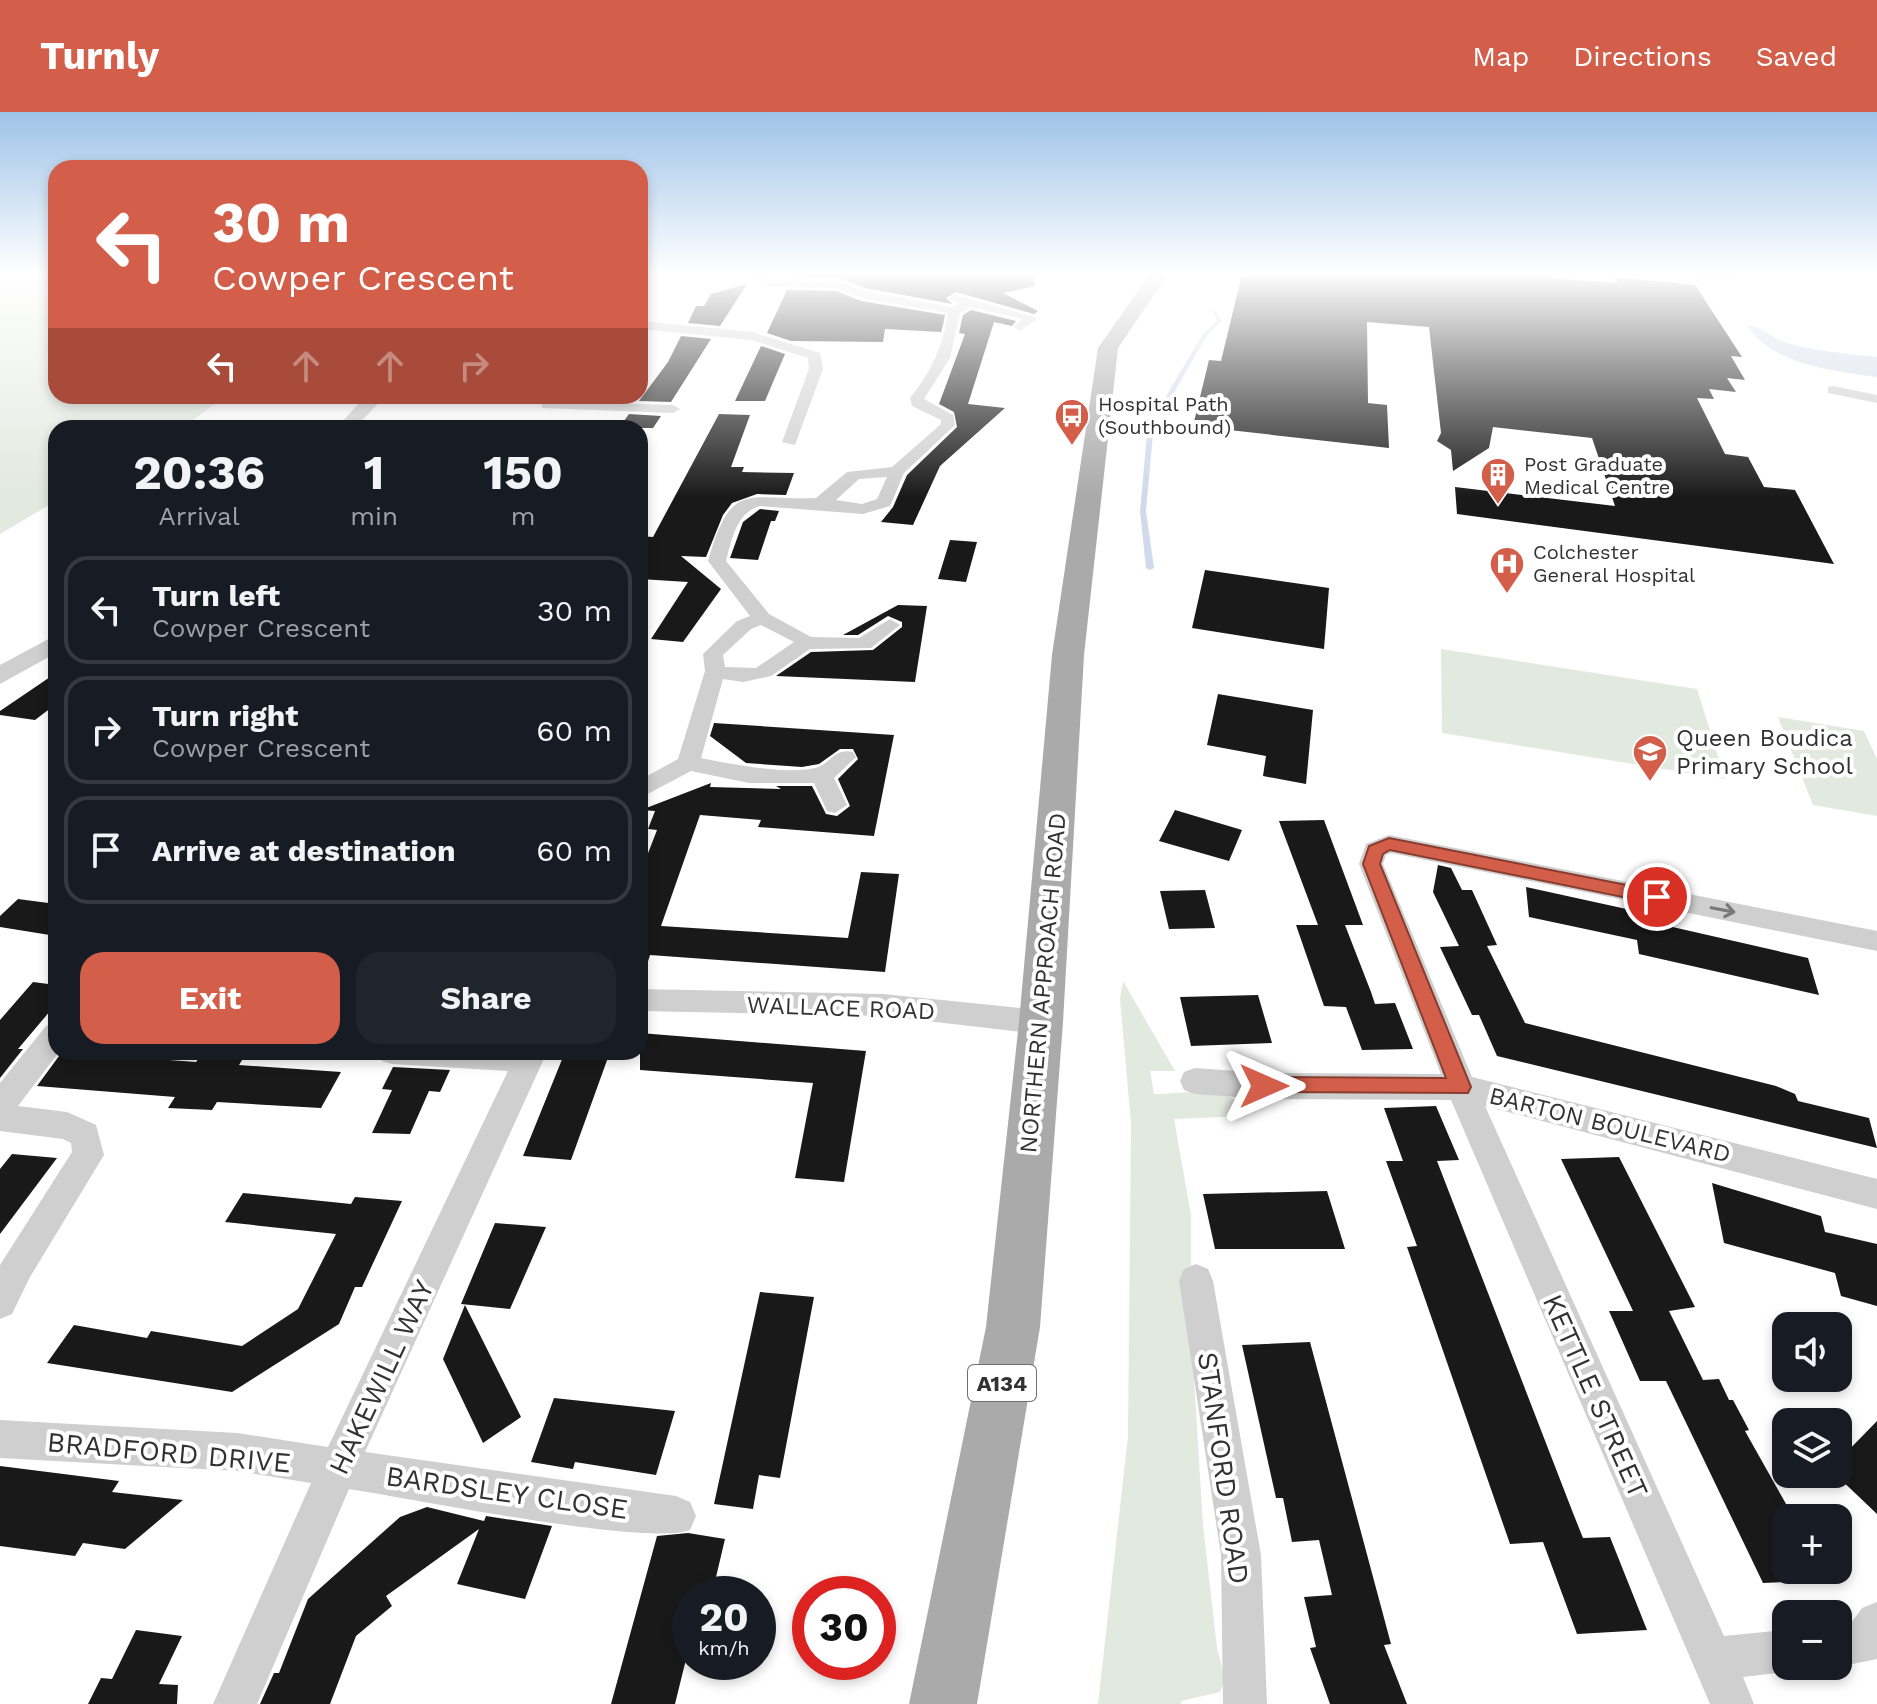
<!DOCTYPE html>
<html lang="en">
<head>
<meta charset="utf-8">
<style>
	:root { --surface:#171b24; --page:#20242c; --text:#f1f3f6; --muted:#9ea1a6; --line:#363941; --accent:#d35e49 }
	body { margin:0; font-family:"Work Sans",sans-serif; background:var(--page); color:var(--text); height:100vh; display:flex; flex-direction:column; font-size:30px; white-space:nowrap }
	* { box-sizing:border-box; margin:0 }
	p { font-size:26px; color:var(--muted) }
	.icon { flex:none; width:44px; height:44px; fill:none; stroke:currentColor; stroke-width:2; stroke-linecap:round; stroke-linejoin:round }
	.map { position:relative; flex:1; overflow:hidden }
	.side { position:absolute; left:48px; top:308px; width:600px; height:640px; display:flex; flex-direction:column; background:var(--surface); border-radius:24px; box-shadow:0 4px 12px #0003 }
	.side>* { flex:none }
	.banner { position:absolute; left:48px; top:48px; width:600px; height:244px; border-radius:24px; box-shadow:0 4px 12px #0003; background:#d35e49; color:#fff; overflow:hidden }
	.controls { position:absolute; left:1772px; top:1200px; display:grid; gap:16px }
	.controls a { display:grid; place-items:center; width:80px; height:80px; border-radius:16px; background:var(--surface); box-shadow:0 4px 12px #0003; font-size:40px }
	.speed { position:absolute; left:672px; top:1464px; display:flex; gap:16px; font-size:40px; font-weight:700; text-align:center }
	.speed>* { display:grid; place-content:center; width:104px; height:104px; border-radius:50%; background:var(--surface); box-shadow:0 4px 12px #0003; line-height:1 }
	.speed small { font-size:20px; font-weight:400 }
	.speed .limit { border:12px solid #d22; background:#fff; color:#111 }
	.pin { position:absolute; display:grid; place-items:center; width:68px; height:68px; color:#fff; margin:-34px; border:4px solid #fff; border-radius:50%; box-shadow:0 2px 8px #0007 }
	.me { position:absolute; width:88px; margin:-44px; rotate:90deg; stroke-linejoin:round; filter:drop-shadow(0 0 6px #0008) }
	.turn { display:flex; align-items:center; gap:28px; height:168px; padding:0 32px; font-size:36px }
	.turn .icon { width:104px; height:104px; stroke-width:2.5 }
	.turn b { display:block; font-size:56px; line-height:68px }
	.lanes { display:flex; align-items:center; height:76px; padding:0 32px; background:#0003; justify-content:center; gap:40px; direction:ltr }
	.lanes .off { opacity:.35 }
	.eta { display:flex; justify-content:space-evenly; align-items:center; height:136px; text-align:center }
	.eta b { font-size:48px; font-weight:700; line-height:56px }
	.cta { display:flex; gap:16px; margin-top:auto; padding:16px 32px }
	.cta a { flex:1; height:92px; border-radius:24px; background:var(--accent); color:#fff; font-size:32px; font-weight:700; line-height:92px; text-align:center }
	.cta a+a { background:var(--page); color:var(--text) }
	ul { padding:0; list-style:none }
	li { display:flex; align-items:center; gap:24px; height:108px; margin:0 16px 12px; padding:0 16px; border:4px solid var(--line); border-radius:24px }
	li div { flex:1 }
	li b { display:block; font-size:30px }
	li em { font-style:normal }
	header { display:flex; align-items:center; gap:48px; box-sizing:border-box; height:112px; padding:0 40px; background:var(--accent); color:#fff }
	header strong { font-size:38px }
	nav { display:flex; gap:44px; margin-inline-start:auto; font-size:28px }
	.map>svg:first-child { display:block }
	.green { fill:#e2e9df }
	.water { fill:#d0daea }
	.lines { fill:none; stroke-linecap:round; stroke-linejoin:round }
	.stream { fill:#d0daea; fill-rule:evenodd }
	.building { fill:#191919 }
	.minor { fill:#cfcfcf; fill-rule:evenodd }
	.tertiary { fill:#cfcfcf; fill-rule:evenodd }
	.primary { fill:#aaa; fill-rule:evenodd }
	.oneway { stroke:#797979 }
	.route { fill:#d35e49; stroke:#893d2f; stroke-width:2 }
	.labels { text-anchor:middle; stroke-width:8; stroke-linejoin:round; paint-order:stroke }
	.far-poi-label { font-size:20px; fill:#323232; stroke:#fff; text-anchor:start }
	.shield { fill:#fff; stroke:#707070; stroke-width:2 }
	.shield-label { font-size:22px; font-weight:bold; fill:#323232 }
	.poi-label { font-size:24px; fill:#323232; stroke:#fff; text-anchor:start }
	.street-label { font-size:24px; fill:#323232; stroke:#fff }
	.near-street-label { font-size:28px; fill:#323232; stroke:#fff }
</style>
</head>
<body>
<header>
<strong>Turnly</strong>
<nav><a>Map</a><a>Directions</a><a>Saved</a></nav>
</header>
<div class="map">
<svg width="1877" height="1592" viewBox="0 0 1877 1592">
	<rect width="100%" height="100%" fill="#fff"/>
	<path class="green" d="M0 162H56V284H226L182 316H56V389L0 422Z
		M1441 537 1697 577 1725 667 1442 621Z
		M1778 605 1864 619 1877 647V704L1813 693Z
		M1123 869 1175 959H1150L1154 982C1183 982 1236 970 1247 1004L1174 1007 1191 1103V1219L1203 1413 1217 1536 1225 1566 1220 1580 1181 1589V1592H1098L1128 1324 1131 1011 1120 887Z"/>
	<path class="water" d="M1747 213C1764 215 1771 226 1787 231 1817 239 1847 242 1877 245V265C1835 259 1772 253 1747 213Z"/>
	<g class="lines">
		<path class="stream" d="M1212 199H1216L1222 209 1207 223 1168 291 1163 292 1162 291 1203 222 1217 209Z
			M1150 320 1153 322 1146 399 1154 456 1150 458 1146 456 1140 399 1147 322Z"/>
	</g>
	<path class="building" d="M794 162H1034L1035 174 1003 181 1038 199 1034 202 956 180 946 186 952 192 865 176 839 166 793 165Z
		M1242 162H1548L1549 166 1618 171 1614 165 1695 173 1742 245 1731 244 1745 268 1727 266 1736 280 1709 277 1714 287 1697 286 1725 342 1748 345 1764 375 1795 378 1834 452 1457 402 1455 375 1615 394 1592 326 1493 315 1489 336 1453 359 1451 338 1437 329 1441 321 1429 215 1367 210 1368 291 1387 293 1389 336 1193 314 1209 248 1221 249Z
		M747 172 720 214 688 211 696 194H704L711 182Z
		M787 178 836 179 861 189 945 203 943 213 941 220 885 217 883 230 791 229 767 221Z
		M971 198 1016 209 1012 214 994 210 968 292 1005 296 940 354 913 413 881 410 893 395 907 363 957 315 954 300 939 292 965 222 959 221 963 203Z
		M681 224 711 227 671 290 639 289 668 250Z
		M761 234 785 242 765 289H735Z
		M629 302 661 304 653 316H619Z
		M719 302 750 303 731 355H744L742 360 794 361 786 383 757 382 732 391 723 403 706 445 681 444 721 477 683 530 651 527 688 470 640 467V424L653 425Z
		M760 397 779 399 775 409H771L758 448 730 446 743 410Z
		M950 428 977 430 966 470 938 467Z
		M1205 458 1329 476 1324 537 1192 516Z
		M898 493 927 494 915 570 776 564 811 540 873 538 902 515V510L888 504 858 523H843Z
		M56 561V592L35 608 0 603V599Z
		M1218 582 1313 598 1306 672 1263 664 1266 644 1207 633Z
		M714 611 894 623 874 724 758 715 761 708 700 703 661 814 848 826 861 760 899 762 885 860 650 843 644 862 640 861V762L657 718 648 717 655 699 641 698 711 671 710 675 781 677 776 674H812L826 702 837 704 850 694 838 667 858 647 853 637H840L819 652 802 655 746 651 710 624Z
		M1175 698 1242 718 1229 749 1159 729Z
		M1324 708 1363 813H1345L1371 880 1375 892 1395 891 1413 937 1362 938 1346 895 1324 894 1296 813H1318L1279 709Z
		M1438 753 1451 756 1462 778H1472L1497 833 1487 834 1525 911 1776 974 1795 982 1798 989 1869 1006 1877 1036 1497 944 1479 903H1472L1440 835 1459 834 1433 780Z
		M1526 775 1631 798 1633 806 1808 846 1819 883 1639 842 1637 828 1529 805Z
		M1205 778 1215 816 1169 817 1160 779Z
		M18 787 56 792V824L0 815V804Z
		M33 870 56 873V892L18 937H23L0 966V908Z
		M1258 883 1272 931 1191 934 1180 885Z
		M640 921 866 939 844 1070 795 1066 813 971 640 958Z
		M62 940 196 950 203 940H247L239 953 341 960 321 996 217 990 212 998 168 996 175 985 37 974Z
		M565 940H610L571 1048 523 1044Z
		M393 955 450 958 440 980 429 979 410 1022 372 1021 392 978 382 977Z
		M1436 994 1459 1048 1437 1049 1573 1401 1583 1426 1610 1425 1647 1518 1577 1522 1543 1430 1510 1432 1407 1135 1417 1134 1386 1049H1403L1384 996Z
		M12 1042 57 1046 0 1122V1057Z
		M1619 1045 1695 1195 1669 1199 1703 1268 1719 1267 1729 1288H1733L1749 1318 1745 1319 1790 1399H1785L1786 1470 1763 1471 1666 1269H1640L1609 1199H1633L1561 1047Z
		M1712 1071 1821 1104 1825 1120 1877 1132V1194L1841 1184 1835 1161 1724 1131Z
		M1327 1079 1345 1137H1215L1203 1082Z
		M243 1081 351 1092 355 1085 402 1089 362 1175H355L339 1212 232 1280 47 1251 74 1213 147 1226 151 1219 242 1234 298 1197 336 1122 225 1110Z
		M495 1111 546 1115 510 1197 461 1192Z
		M760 1180 814 1185 780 1366 759 1363 753 1397 714 1392Z
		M465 1193 521 1305 483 1331 443 1247Z
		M1310 1230 1391 1532 1384 1533 1407 1592H1330L1310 1536 1316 1535 1304 1485 1332 1483 1319 1428 1292 1430 1283 1386H1276L1242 1233Z
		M554 1286 675 1299 656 1363 575 1350 573 1357 531 1350Z
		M1877 1309V1402L1835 1362H1838V1349Z
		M0 1354 119 1369 112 1380 183 1388 125 1437 83 1431 75 1444 0 1434Z
		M427 1395 484 1409 486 1404 552 1414 525 1487 457 1472 479 1417 386 1484 392 1494 356 1524 330 1592H260L274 1561H279L308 1487 400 1405Z
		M688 1421 725 1427 712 1482H690V1531L675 1592H611L657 1424Z
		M136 1518 182 1524 159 1572 178 1573 177 1592H88L101 1566 112 1567Z"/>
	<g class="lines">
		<path class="minor" d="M749 162H763L771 168 839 169 864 179 952 195 959 192 949 187 955 183 1038 206 1020 219 1014 215 1022 207 971 195 960 201 950 246 924 287 953 303 955 313 904 361 890 394 863 402 760 394C736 401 732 427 726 449L769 502 811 525 859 526 890 507 900 513 871 536 810 537 771 564 743 570 723 567 701 646C731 652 785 663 815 656 830 653 834 635 853 640L856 645 834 666 847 693 835 701 827 699 814 671H749L691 659 640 686V668L678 647 705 559 703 542 737 509 750 504 708 449C732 366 747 389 816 386L847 360 892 355 941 312V308L912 294 910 286C931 260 943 235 948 201L862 186 837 176 768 175ZM887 365 877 387 862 392 836 388 859 367ZM761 513 794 530 756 556 725 555 723 543 751 517Z
			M1712 162H1773L1696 170 1690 167Z
			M640 209 752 220 820 241 823 257 795 333 782 330 809 257 808 246 752 228 640 217Z
			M1833 274 1877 283V291L1828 281V275Z
			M547 289 673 293 680 297 673 301 542 296V290Z
			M1389 723 1877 819V839L1391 741 1386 743 1383 752 1472 965 1877 1067V1097L1485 994 1724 1524 1786 1518V1554H1801L1786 1560 1743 1565 1754 1592H1710L1451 988 1264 987 1195 982 1184 978 1180 969 1184 960 1195 956 1264 961 1441 962 1359 752 1366 732Z
			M640 877 883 882 1041 898 1051 902 1055 910 1051 918 1041 922 883 904 640 899Z
			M56 910V940H59L18 994 67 1000 96 1013 104 1043 30 1165 12 1202 0 1207V1153L72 1040 71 1031 63 1027 0 1019V971L46 914Z
			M377 940H547L365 1340 676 1384 690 1390 696 1404 690 1418C650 1435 408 1386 349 1377L257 1592H213L311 1371 237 1359 0 1346V1308L237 1321 328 1335 508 959 392 952 382 949Z
			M1196 1152 1208 1157 1213 1169 1261 1443 1267 1592H1223L1221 1443 1179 1169 1184 1157Z
			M1877 1490V1547L1838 1555 1835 1554H1838V1513L1851 1511 1862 1496Z"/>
		<path class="tertiary" d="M366 284H385L355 316H336Z
			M56 523V541L0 572V553Z"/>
		<path class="primary" d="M1150 162H1168L1118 236 1084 543 1063 910 1040 1215 977 1592H909L986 1215 1019 910 1052 543 1098 236Z"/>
	</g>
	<defs><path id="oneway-shaft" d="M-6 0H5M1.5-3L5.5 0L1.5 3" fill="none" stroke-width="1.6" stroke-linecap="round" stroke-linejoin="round" transform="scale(2)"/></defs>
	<use class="oneway" href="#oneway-shaft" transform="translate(1723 798) rotate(11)"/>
	<linearGradient id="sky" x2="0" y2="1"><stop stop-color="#9ec3e9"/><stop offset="0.42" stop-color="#fff"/><stop offset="1" stop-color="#fff" stop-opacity="0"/></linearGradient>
	<rect width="1877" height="385" fill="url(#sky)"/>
	<path class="route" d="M1389 726 1657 779 1666 785 1657 792 1390 738 1383 742 1380 752 1471 975 1468 981 1256 980 1253 974 1256 967 1264 965 1446 966 1363 752 1369 734Z"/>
	<defs>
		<symbol id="bus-pin" viewBox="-11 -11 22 30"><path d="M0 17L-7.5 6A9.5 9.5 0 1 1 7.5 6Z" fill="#d35e49" stroke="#fff"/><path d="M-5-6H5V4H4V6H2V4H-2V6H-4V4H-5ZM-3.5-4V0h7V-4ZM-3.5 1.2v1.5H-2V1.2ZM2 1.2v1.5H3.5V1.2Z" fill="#fff"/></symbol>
		<symbol id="building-pin" viewBox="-11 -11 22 30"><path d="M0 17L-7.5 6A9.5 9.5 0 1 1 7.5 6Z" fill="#d35e49" stroke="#fff"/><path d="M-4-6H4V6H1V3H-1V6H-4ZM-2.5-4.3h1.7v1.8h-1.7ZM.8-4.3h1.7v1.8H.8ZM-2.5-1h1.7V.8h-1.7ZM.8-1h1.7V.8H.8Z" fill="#fff"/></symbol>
		<symbol id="hospital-pin" viewBox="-11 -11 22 30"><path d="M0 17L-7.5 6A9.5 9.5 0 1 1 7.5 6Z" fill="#d35e49" stroke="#fff"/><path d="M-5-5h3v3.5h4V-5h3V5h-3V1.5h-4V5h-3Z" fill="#fff"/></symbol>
		<symbol id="school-pin" viewBox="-11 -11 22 30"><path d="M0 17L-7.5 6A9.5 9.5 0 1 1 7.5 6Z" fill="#d35e49" stroke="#fff"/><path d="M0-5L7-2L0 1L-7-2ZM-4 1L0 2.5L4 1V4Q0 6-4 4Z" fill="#fff"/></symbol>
	</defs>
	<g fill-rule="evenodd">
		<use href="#bus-pin" x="1052" y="284" width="40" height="54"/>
		<use href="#building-pin" x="1478" y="343" width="40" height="54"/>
		<use href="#hospital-pin" x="1487" y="432" width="40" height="54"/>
		<use href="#school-pin" x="1630" y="620" width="40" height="54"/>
	</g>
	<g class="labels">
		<g class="far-poi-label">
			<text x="1098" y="299">Hospital Path<tspan x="1098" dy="23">(Southbound)</tspan></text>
			<text x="1524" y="359">Post Graduate<tspan x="1524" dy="23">Medical Centre</tspan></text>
			<text x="1533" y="447">Colchester<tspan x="1533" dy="23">General Hospital</tspan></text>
		</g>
		<rect class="shield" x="968" y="1253" width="68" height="36" rx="6"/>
		<g class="shield-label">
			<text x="1002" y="1279">A134</text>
		</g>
		<g class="poi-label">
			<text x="1676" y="634">Queen Boudica<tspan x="1676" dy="28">Primary School</tspan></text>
		</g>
		<g class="street-label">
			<text transform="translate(1043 871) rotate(-85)" y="8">NORTHERN APPROACH ROAD</text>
			<text transform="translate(841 896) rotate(2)" y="8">WALLACE ROAD</text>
			<text transform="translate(1610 1013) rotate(14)" y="8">BARTON BOULEVARD</text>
		</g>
		<g class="near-street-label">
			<text transform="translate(381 1265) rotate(-65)" y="10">HAKEWILL WAY</text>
			<text transform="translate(1596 1284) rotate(66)" y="10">KETTLE STREET</text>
			<text transform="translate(169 1340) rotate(5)" y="10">BRADFORD DRIVE</text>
			<text transform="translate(1224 1356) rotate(82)" y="10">STANFORD ROAD</text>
			<text transform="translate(507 1380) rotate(8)" y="10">BARDSLEY CLOSE</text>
		</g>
	</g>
</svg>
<div class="controls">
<a><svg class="icon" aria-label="sound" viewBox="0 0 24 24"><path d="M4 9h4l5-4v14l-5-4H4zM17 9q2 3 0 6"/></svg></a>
<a><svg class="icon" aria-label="layers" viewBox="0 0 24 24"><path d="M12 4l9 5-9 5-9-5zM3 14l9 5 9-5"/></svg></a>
<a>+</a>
<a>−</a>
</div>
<div class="speed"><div>20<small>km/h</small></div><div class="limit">30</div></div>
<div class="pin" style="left:1657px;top:785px;background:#d93025"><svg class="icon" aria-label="arrive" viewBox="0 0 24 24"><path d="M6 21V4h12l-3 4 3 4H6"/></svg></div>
<svg class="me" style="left:1264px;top:974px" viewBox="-20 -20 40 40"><path d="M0-17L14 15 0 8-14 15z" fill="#d35e49" stroke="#fff" stroke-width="4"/></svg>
<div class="banner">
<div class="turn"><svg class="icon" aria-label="left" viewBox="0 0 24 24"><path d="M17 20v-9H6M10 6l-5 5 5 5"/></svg><div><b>30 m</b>Cowper Crescent</div></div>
<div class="lanes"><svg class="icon" aria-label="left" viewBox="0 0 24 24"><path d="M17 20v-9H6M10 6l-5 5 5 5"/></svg><svg class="icon off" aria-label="ahead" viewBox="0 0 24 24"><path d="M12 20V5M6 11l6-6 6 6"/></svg><svg class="icon off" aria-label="ahead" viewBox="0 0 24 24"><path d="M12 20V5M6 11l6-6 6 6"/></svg><svg class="icon off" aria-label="right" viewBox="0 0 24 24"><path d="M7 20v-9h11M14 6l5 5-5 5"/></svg></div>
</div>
<section class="side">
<div class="eta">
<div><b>20:36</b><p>Arrival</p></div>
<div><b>1</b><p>min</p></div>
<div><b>150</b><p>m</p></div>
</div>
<ul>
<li><svg class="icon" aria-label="left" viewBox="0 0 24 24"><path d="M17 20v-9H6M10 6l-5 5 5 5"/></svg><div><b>Turn left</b><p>Cowper Crescent</p></div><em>30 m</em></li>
<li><svg class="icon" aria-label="right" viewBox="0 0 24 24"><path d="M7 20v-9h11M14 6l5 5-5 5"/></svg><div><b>Turn right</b><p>Cowper Crescent</p></div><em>60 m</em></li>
<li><svg class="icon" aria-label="arrive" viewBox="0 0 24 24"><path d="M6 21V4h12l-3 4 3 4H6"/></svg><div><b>Arrive at destination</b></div><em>60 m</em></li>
</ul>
<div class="cta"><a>Exit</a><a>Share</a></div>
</section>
</div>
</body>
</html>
